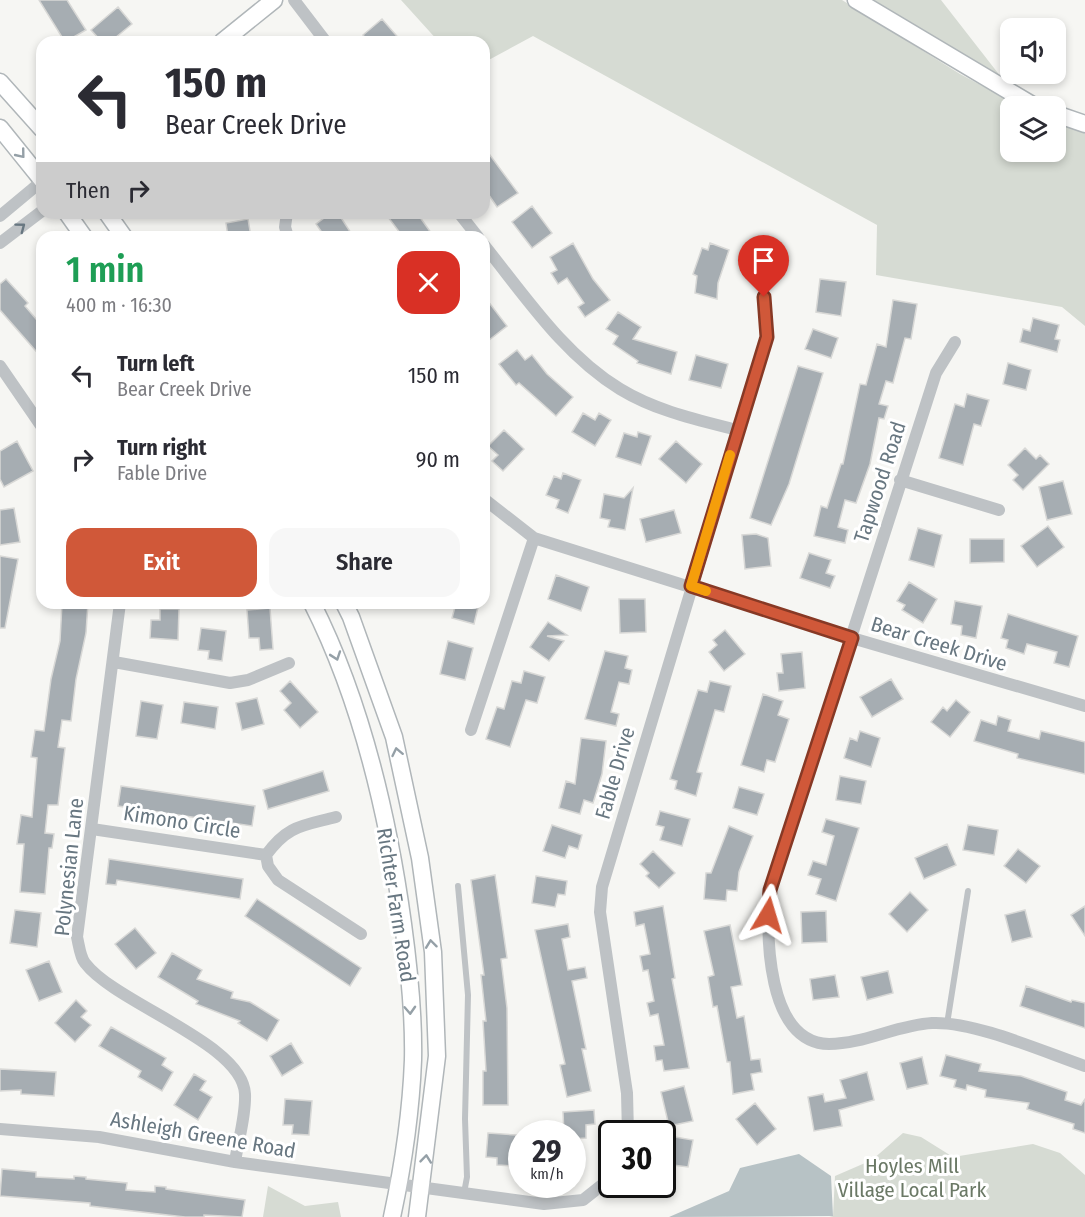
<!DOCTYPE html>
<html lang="en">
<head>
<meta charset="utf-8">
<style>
	:root { --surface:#fff; --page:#f7f7f7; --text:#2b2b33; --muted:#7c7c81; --accent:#d05839 }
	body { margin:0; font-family:"Fira Sans Condensed",sans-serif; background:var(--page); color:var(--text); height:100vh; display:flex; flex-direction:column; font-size:22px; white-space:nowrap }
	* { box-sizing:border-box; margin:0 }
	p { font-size:20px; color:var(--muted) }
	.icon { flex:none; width:33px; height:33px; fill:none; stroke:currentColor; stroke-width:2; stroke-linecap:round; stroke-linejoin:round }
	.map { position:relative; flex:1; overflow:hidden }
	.details { position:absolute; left:36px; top:231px; width:454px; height:378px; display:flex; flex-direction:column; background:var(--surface); border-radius:18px; box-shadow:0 3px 9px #0003 }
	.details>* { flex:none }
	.guide { position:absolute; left:36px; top:36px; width:454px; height:183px; border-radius:18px; box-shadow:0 3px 9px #0003; background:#fff; color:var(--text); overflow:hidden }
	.fabs { position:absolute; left:1000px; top:18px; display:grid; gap:12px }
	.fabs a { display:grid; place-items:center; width:66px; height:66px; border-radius:12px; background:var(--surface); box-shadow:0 3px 9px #0003; font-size:30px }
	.speed { position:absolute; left:508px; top:1120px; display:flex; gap:12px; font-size:30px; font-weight:700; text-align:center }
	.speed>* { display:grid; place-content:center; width:78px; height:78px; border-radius:50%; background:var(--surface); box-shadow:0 3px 9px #0003; line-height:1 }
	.speed small { font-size:15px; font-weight:400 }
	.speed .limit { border:3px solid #111; border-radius:9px; background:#fff; color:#111 }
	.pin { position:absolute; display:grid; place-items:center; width:51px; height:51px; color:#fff; margin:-62px -26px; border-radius:50% 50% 50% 0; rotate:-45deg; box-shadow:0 0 6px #0007 }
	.pin .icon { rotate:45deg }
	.me { position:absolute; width:66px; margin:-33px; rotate:7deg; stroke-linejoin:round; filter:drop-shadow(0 0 4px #0008) }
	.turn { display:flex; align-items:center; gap:21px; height:126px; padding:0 30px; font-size:27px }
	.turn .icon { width:78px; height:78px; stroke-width:2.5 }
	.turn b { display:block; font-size:42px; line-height:51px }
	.then { display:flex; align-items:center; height:57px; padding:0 30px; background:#0003; gap:12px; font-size:22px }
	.round { display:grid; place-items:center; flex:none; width:63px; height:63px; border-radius:18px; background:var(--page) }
	.summary { display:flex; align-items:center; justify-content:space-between; height:102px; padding:0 30px }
	h1 { font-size:36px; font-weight:600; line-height:45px; color:#1e9e55 }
	.primary-button { display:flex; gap:12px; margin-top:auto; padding:12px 30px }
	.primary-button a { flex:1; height:69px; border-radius:18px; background:var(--accent); color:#fff; font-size:24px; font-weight:600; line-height:69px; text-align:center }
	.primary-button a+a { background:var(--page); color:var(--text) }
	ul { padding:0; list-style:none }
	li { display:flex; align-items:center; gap:18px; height:84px; padding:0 30px }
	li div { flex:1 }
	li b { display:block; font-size:22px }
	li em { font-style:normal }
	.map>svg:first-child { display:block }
	.green { fill:#d6dbd3 }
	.water { fill:#b7c2c5 }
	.building { fill:#a6adb2; stroke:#d8d8d6; stroke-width:1.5 }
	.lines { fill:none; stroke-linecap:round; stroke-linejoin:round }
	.secondary-casing { stroke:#b0b6b9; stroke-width:19 }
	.lane { stroke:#bec2c5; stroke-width:6 }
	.street { stroke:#bec2c5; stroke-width:12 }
	.secondary { stroke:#fff; stroke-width:16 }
	.oneway { stroke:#95a0a7 }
	.oneway2 { stroke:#687781 }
	.route-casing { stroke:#873925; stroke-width:15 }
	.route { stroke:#d05839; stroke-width:10 }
	.slow { stroke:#f59e0b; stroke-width:10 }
	.labels { text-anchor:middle; stroke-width:6; stroke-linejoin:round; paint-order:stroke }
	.street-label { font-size:21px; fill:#687781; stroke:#fff }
	.park-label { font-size:21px; fill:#6b7966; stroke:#fff }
</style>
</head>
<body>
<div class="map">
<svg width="1085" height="1217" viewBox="0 0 1085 1217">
	<rect width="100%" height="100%" fill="#f6f6f3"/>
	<path class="green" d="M401 0H842L960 74 1020 106H1011V152H1056V120L1085 128V326L1062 307 876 275 877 225 533 36 485 62 484 42H439Z
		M870 0H941L1008 86Z
		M903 1133 921 1137 953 1157 1033 1144 1060 1153 1085 1175V1217H829L833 1216 835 1176 872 1160Z
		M268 1186 305 1206 338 1202 341 1217H263Z"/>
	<path class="water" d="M799 1154 831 1176 833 1216 669 1217 729 1191 740 1168Z"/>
	<path class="building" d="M39 0H67L86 30 65 42Z
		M118 7 132 24 110 42H102L91 30Z
		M382 19 402 42H369L363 35Z
		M484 147 518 193 497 207 484 188Z
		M532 206 552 233 532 248 512 222Z
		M331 213H338L351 233 345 237H325L316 224Z
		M385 213H417L434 237H403Z
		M248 219 251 237H228L226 223Z
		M573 243 593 279 610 300 585 317 578 307 584 303 567 278 558 284 551 273 557 270 550 257Z
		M710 243 729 250 718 283 717 299 695 293 697 276 693 274 702 248 708 250Z
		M6 279 28 303 25 306 42 326V358L0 310V284Z
		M820 279 846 282 841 316 816 312Z
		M484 296 507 326 484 344Z
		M893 300 917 304 911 339 905 338 893 383 886 381 879 404 888 406 884 419 879 418 870 464 856 503 845 500 838 527 848 530 845 543 814 536 821 506 827 508 841 464H843L860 384 866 385 877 344 886 347Z
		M618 312 641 327 633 339 677 352 671 374 637 363 638 361 613 344 618 336 606 329Z
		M1033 318 1059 325 1055 339 1060 340 1057 352 1020 342 1023 329 1030 331Z
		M813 329 838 338 831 358 805 349Z
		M517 350 525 360 532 355 547 374 573 397 556 416 519 383 516 385 499 364Z
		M696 355 728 364 721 388 689 380Z
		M1008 363 1031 370 1026 390 1003 384Z
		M798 366 823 373 789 484 771 525 750 518Z
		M967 394 989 400 981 426 974 424 963 465 939 458 955 404 964 407Z
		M583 413 595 420 599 413 611 420 595 446 572 432Z
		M504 430 524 449 503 471 492 461 498 455 488 446Z
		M638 432 651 436 641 465 616 457 624 433 637 437Z
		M17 441 33 471 4 487 0 479V451Z
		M676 441 702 464 686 483 659 459Z
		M1025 448 1036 459 1040 455 1049 464 1023 490 1013 480 1018 475 1008 465Z
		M563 473 581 480 568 513 556 508 559 500 546 495 554 476 561 479Z
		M1063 481 1072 514 1047 520 1039 487Z
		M633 488 625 530 608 527 610 520 600 518 604 494 624 498Z
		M14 508 20 542 0 545V510Z
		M674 510 681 533 646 542 640 519Z
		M1048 526 1064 547 1037 567 1021 546Z
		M918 528 942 535 934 567 909 560Z
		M756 534 768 538 771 566 745 569 742 535Z
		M970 539H1004V562L970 563Z
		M809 553 831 560 826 573 835 576 830 588 800 578Z
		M0 556 18 559 5 628H0Z
		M556 575 589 587 581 611 548 599Z
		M909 582 937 599 923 623 902 610 905 605 897 601Z
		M619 599H645L646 632 620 633Z
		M955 601 982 606 976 638 961 635 962 626 951 624Z
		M62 603H88L86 633 76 679 71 721 62 720 58 747 65 748 58 805H48L45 833 54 834 52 848H49L45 894 20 892 24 844H17L21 815 32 817 37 758 31 757 35 730 44 731 51 679 60 641Z
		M456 603H479L474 624 452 618Z
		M270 608 273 649 260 650 259 638H249L247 610Z
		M160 609H179L178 640 150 638 151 620H160Z
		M1008 614 1078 636 1069 667 1054 663 1057 652 1027 644 1024 654 1006 648 1008 640 1001 638Z
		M548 622 567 635 547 636 564 641 549 661 530 647Z
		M201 628 226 631 222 661 208 659 209 651 198 650Z
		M725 630 745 654 724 671 709 652 717 645 713 640Z
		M448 641 473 648 465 680 440 674Z
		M605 651 628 656 625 668 632 670 629 684 619 682 611 712 619 714 616 726 585 719Z
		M802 652 805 688 779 691 777 673H783L781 654Z
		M524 671 545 677 537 703 526 700 510 747 486 739 497 707 504 709 512 681 521 683Z
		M891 679 903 699 872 717 860 697Z
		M290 681 318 712 300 728 284 710 291 703 280 691Z
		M710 681 731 686 724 712 715 710 697 772 702 773 696 796 675 789 677 781 670 779 698 690 707 692Z
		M763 694 783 701 778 715 789 719 775 762 767 760 764 772 741 765Z
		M257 698 264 724 242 730 236 703Z
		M956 700 970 712 950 737 931 722 943 707 947 711Z
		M141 701 163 705 157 739 136 736Z
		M184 702 218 707 215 729 181 723Z
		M998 716 1011 720 1008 731 1039 739 1041 731 1085 742V774L1017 758 1018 754 974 741 981 720 996 725Z
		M860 731 880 738 871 767 844 758 850 738 857 741Z
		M581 738 606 741 602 774 593 803 584 800 580 814 559 808 566 781 575 784Z
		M323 771 329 791 268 809 263 790Z
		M840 776 866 781 861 804 836 800Z
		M121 786 255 806 252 826 118 806Z
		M739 787 764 794 757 815 733 808Z
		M660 811 690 819 682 846 660 840 664 827 656 825Z
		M826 819 859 828 836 901 816 894 821 879 808 875 813 861 826 865 834 836 822 832Z
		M552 825 582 835 578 849 569 846 565 858 543 851Z
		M968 825 998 830 994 855 963 850Z
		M729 826 753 836 739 872 737 891 727 890 726 901 704 899 706 873H711Z
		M947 844 956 865 924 879 915 858Z
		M1018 849 1040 866 1026 883 1004 866Z
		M653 851 675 873 659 888 646 876 649 873 640 864Z
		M109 859 243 879 240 899 117 880 116 885 106 884Z
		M495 875 507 958 501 959 507 1008 508 1105H483V1071H486L483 1021H486L481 975H484L471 880Z
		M536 876 567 881 565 895 558 894 555 907 532 903Z
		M910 892 928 910 907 932 889 914Z
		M257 899 361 968 350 986 245 916Z
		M663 906 675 978 672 979 689 1068 664 1071 662 1060 656 1061 654 1046 664 1045 658 1014 650 1016 647 1003 654 1001 648 970 643 971 640 956 650 954 644 924 636 926 634 912Z
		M1085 906V936L1071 915Z
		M15 910 41 913 37 947 10 943Z
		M1025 910 1032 937 1012 942 1005 915Z
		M826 911 827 942 802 943 801 912Z
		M568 924 570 937 562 939 568 970 585 967 587 978 572 981 586 1049H582L591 1091 567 1097 560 1065 565 1064 535 930Z
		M730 925 742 985 731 987 737 1018 744 1016 751 1060 760 1059 762 1072 751 1074 754 1090 733 1094 730 1062H727L717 1006 713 1007 708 977 714 975 704 931Z
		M135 928 156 953 136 969 115 944Z
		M172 953 202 970 197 979 233 992 231 998 250 1002 279 1020 267 1041 238 1023 240 1021 196 1004 198 1001 158 977Z
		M49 961 62 992 39 1001 26 970Z
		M888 971 893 993 867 1000 861 977Z
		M835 975 839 997 813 1000 810 979Z
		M1026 986 1071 1002 1072 1000 1085 1003V1028L1020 1006Z
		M76 1000 87 1011 81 1017 91 1025 75 1042 55 1023Z
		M111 1027 166 1058 162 1065 173 1072 162 1091 138 1077 141 1071 99 1046Z
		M291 1043 303 1063 282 1076 270 1056Z
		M946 1055 981 1064 979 1071 1021 1076 1067 1092 1065 1100 1081 1105 1085 1099V1133L1073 1129 1074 1124 1027 1109 1029 1103 985 1097 986 1090 967 1085 966 1090 954 1087 956 1080 940 1076Z
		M922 1057 928 1084 907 1089 900 1063Z
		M0 1069 56 1072 54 1096 21 1094V1090L0 1091Z
		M867 1072 874 1100 839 1110 842 1126 814 1131 808 1097 823 1094 825 1102 846 1098 840 1080Z
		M194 1074 206 1081 200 1090 212 1097 198 1120 174 1105Z
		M684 1086 693 1121 669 1126 661 1092Z
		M285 1099 312 1101 309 1135 292 1134 293 1125H283Z
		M755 1103 776 1129 757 1145 736 1119Z
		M594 1110 595 1124 586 1125V1138L573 1139V1134H564L563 1112Z
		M488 1133 516 1135 513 1166 497 1165V1158L486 1157Z
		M663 1135 693 1140 688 1167 665 1164 668 1150 663 1149Z
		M2 1169 36 1172V1177L74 1179V1176L86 1177V1179L127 1183 126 1190 155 1192V1186L166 1187V1189L245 1200 242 1217 204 1215V1217H185L90 1206V1203L0 1196Z"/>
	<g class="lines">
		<defs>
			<path id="secondary" d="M856 0 1034 106
				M222 42 274 0
				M0 82 42 129
				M1056 114 1085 124
				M0 128 42 180
				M67 213 84 237
				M107 213 124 237
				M312 603C362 702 388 815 403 924 409 968 414 1015 413 1060 411 1112 403 1166 392 1217
				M344 603 351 617 394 737 420 858 433 952 437 1056 417 1217"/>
		</defs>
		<use href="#secondary" class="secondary-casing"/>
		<path class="lane" d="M458 886 468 995 465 1119 467 1177 464 1193
			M947 1024 968 891"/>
		<path class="street" d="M294 0 326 42
			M287 213 285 227 288 237
			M459 213 478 237
			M0 216 36 186 42 187
			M0 243 42 211
			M484 245C525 296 564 355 620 389 656 411 698 420 737 430
			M955 342 936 373 770 890C766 934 766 1043 829 1044 864 1044 897 1025 932 1023 974 1021 1044 1052 1085 1066
			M0 366 42 427
			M900 480 999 510
			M484 499 534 538 852 638 1085 706
			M120 603 77 937C79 945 80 957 85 963 116 1004 243 1043 245 1094 246 1116 238 1141 235 1162
			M114 662 230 683 248 680 289 663
			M471 730 534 538
			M92 829 266 855 268 866 278 880 361 934
			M266 855C288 825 302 826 336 817
			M0 1129 99 1137 235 1162 544 1204 583 1200 612 1177
			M628 1134 627 1093 600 912 602 887 767 337 764 297"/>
		<use href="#secondary" class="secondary"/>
	</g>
	<defs><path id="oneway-chevron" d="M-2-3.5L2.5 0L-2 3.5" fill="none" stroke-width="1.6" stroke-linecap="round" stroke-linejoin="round" transform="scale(1.5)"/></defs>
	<g class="oneway">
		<use href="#oneway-chevron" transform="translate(21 154) rotate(51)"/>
		<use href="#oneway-chevron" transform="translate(336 656) rotate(71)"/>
		<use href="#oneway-chevron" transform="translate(397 752) rotate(-102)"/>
		<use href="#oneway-chevron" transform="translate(431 944) rotate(-97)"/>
		<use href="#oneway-chevron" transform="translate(410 1010) rotate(87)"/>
		<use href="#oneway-chevron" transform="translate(426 1159) rotate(-84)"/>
	</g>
	<use class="oneway2" href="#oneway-chevron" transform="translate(21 227) rotate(-37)"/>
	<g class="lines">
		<defs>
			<path id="route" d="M764 297 767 337 691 586 852 638 770 890 768 915"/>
		</defs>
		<use href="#route" class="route-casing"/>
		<use href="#route" class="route"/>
		<path class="slow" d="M706 591 691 586 730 455"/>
	</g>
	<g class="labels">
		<g class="street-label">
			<text transform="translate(880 482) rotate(-72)" y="7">Tapwood Road</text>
			<text transform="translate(939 644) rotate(17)" y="7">Bear Creek Drive</text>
			<text transform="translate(615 773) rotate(-74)" y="7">Fable Drive</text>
			<text transform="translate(182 822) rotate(9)" y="7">Kimono Circle</text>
			<text transform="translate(69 867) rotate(-84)" y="7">Polynesian Lane</text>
			<text transform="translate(396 905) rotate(81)" y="7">Richter Farm Road</text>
			<text transform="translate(203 1135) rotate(10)" y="7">Ashleigh Greene Road</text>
		</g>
		<g class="park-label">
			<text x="912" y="1173">Hoyles Mill<tspan x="912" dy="24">Village Local Park</tspan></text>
		</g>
	</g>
</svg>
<div class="fabs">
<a><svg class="icon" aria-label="sound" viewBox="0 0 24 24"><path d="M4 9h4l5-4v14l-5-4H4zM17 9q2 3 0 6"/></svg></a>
<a><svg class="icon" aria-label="layers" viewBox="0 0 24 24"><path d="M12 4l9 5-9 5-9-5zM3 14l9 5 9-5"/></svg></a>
</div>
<div class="speed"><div>29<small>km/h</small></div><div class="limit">30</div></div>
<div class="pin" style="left:764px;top:297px;background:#d93025"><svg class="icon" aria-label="arrive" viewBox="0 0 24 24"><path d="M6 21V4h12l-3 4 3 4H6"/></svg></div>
<svg class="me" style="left:768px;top:915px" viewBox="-20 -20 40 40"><path d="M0-17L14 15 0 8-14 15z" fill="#d05839" stroke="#fff" stroke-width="4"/></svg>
<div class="guide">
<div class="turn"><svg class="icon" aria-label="left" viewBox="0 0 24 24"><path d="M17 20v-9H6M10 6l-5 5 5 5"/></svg><div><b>150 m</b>Bear Creek Drive</div></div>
<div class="then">Then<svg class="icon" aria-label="right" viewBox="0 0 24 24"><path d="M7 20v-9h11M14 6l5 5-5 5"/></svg></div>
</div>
<section class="details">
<div class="summary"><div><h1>1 min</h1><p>400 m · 16:30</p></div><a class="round" style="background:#d93025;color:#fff"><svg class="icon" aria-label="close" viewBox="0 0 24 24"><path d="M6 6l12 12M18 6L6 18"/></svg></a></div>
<ul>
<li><svg class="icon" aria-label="left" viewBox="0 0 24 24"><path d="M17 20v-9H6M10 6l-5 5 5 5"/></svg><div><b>Turn left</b><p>Bear Creek Drive</p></div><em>150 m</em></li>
<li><svg class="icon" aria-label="right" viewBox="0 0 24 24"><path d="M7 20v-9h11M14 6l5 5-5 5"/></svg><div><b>Turn right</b><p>Fable Drive</p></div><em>90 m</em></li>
</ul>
<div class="primary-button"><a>Exit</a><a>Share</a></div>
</section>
</div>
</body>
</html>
